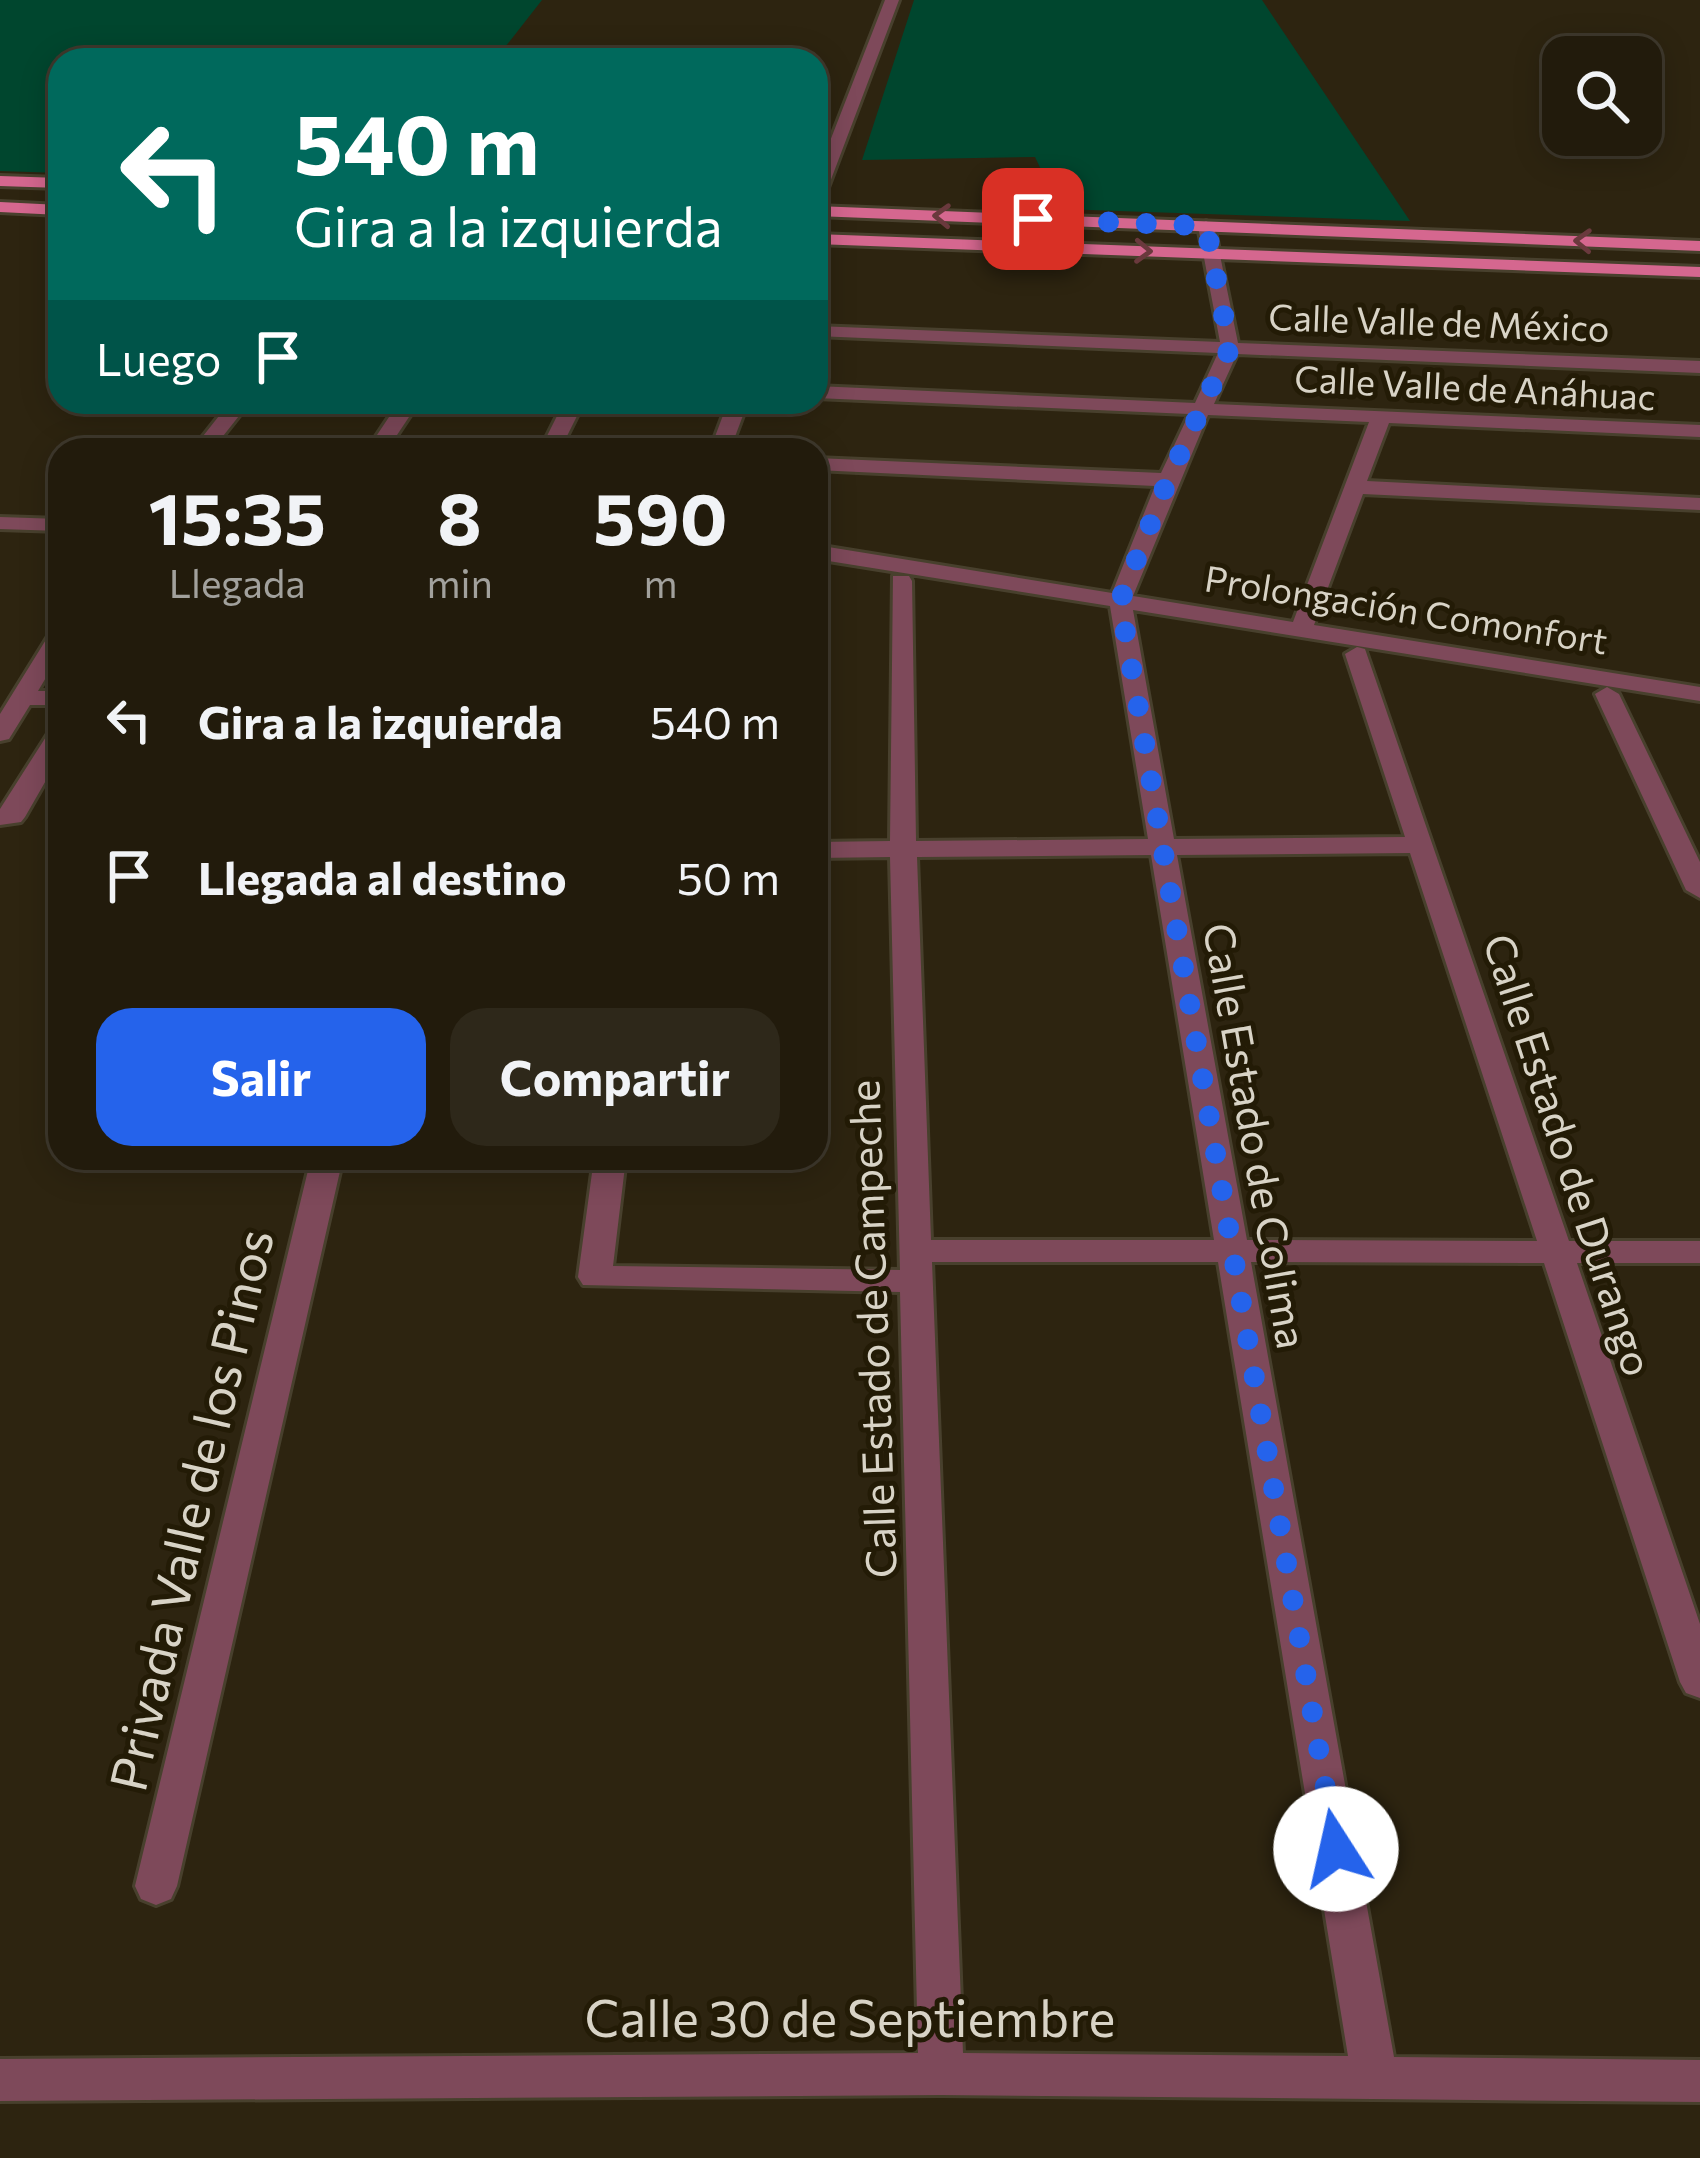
<!DOCTYPE html>
<html lang="es">
<head>
<meta charset="utf-8">
<style>
	:root { --surface:#221b0c; --page:#2e281a; --text:#f1f3f6; --muted:#a2a19d; --line:#3f392d; --accent:#2563eb }
	body { margin:0; font-family:Commissioner,sans-serif; background:var(--page); color:var(--text); height:100vh; display:flex; flex-direction:column; font-size:45px; white-space:nowrap }
	* { box-sizing:border-box; margin:0 }
	p { font-size:39px; color:var(--muted) }
	.icon { flex:none; width:66px; height:66px; fill:none; stroke:currentColor; stroke-width:2; stroke-linecap:round; stroke-linejoin:round }
	.map { position:relative; flex:1; overflow:hidden }
	.sheet { position:absolute; left:48px; top:438px; width:780px; height:732px; display:flex; flex-direction:column; background:var(--surface); border-radius:36px; box-shadow:0 6px 30px #0003,0 0 0 3px var(--line) }
	.sheet>* { flex:none }
	.guide { position:absolute; left:48px; top:48px; width:780px; height:366px; border-radius:36px; box-shadow:0 6px 30px #0003,0 0 0 3px var(--line); background:#00695c; color:#fff; overflow:hidden }
	.buttons { position:absolute; left:1542px; top:36px; display:grid; gap:24px }
	.buttons a { display:grid; place-items:center; width:120px; height:120px; border-radius:24px; background:var(--surface); box-shadow:0 6px 30px #0003,0 0 0 3px var(--line); font-size:60px }
	.pin { position:absolute; display:grid; place-items:center; width:102px; height:102px; color:#fff; margin:-51px; border-radius:24px; box-shadow:0 6px 18px #0006 }
	.me { position:absolute; width:132px; margin:-66px; rotate:350deg; stroke-linejoin:round; filter:drop-shadow(0 0 9px #0008) }
	.turn { display:flex; align-items:center; gap:42px; height:252px; padding:0 48px; font-size:54px }
	.turn .icon { width:156px; height:156px; stroke-width:2.5 }
	.turn b { display:block; font-size:84px; line-height:102px }
	.then { display:flex; align-items:center; height:114px; padding:0 48px; background:#0003; gap:24px; font-size:45px }
	.eta { display:flex; justify-content:space-evenly; align-items:center; height:204px; text-align:center }
	.eta b { font-size:72px; font-weight:700; line-height:84px }
	.button { display:flex; gap:24px; margin-top:auto; padding:24px 48px }
	.button a { flex:1; height:138px; border-radius:36px; background:var(--accent); color:#fff; font-size:48px; font-weight:700; line-height:138px; text-align:center }
	.button a+a { background:var(--page); color:var(--text) }
	ul { padding:0; list-style:none }
	li { display:flex; align-items:center; gap:36px; height:156px; padding:0 48px }
	li div { flex:1 }
	li b { display:block; font-size:45px }
	li em { font-style:normal }
	.map>svg:first-child { display:block }
	.green { fill:#00462e }
	.lines { fill:none; stroke-linecap:round; stroke-linejoin:round }
	.minor-casing { stroke:#48402d; stroke-width:6 }
	.major-casing { stroke:#48402d; stroke-width:6 }
	.minor { fill:#7e495a; fill-rule:evenodd }
	.major { fill:#d5678f; fill-rule:evenodd }
	.oneway { stroke:#6a393d }
	.route { stroke:#2563eb; stroke-width:21; stroke-dasharray:0 37.8 }
	.labels { text-anchor:middle; stroke-width:10; stroke-linejoin:round; paint-order:stroke }
	.far-street-label { font-size:36px; fill:#d8d3c6; stroke:#231b06 }
	.street-label { font-size:42px; fill:#d8d3c6; stroke:#231b06 }
	.near-street-label { font-size:51px; fill:#d8d3c6; stroke:#231b06 }
</style>
</head>
<body>
<div class="map">
<svg width="1700" height="2158" viewBox="0 0 1700 2158">
	<rect width="100%" height="100%" fill="#2d2410"/>
	<path class="green" d="M0 0H542L495 60H60V173L0 171Z
		M914 0H1262L1410 221 1060 209 1035 157 862 160Z"/>
	<g class="lines">
		<defs>
			<path id="minor" d="M885 0H899L824 198 816 203V177Z
				M1206 221 1214 226 1238 343 1700 361V373L1237 354 1214 404 1700 425V437L1389 423 1367 481 1700 498V510L1363 494 1314 625 1700 687V701L1133 610 1174 839 1405 837 1345 654 1357 647 1365 649 1569 1241H1700V1263H1577L1700 1624V1698L1686 1693 1680 1682 1544 1263 1251 1262 1394 2057 1700 2060V2102L941 2095 0 2101V2059L918 2053 900 1292 583 1285 578 1277 594 1158H626L613 1266 900 1270 890 857 816 858V842L890 841 893 576H909L912 581 916 841 1148 839 1110 606 816 559V545L1112 593 1155 486 816 470V458L1161 473 1189 414 816 398V386L1195 403 1218 353 816 336V326L1220 342 1198 226ZM1208 415 1369 422 1293 622 1133 596ZM1410 853 1537 1241 1247 1240 1177 855ZM1151 855 1214 1240H931L917 857ZM932 1262H1218L1348 2056 963 2053Z
				M230 402H250L212 450H192Z
				M399 402H419L387 450H367Z
				M564 402H584L560 450H540Z
				M728 402H748L730 450H710Z
				M0 517 60 519V531L0 529Z
				M60 628V654L38 691H60V705H30L9 739 0 741V714L52 630Z
				M1607 687 1619 694 1700 862V898L1686 890 1595 694Z
				M60 727V756L25 817 21 822 0 825V809L51 729Z
				M311 1158H343L177 1886 171 1899 156 1905 141 1899 135 1886Z"/>
			<path id="major" d="M0 176 60 178V188L0 186Z
				M0 202 60 205V215L0 212Z
				M816 206 1700 241V251L816 216Z
				M816 234 1700 267V277L816 244Z"/>
		</defs>
		<use href="#minor" class="minor-casing"/>
		<use href="#major" class="major-casing"/>
		<use href="#minor" class="minor"/>
		<use href="#major" class="major"/>
	</g>
	<defs><path id="oneway-chevron" d="M-2-3.5L2.5 0L-2 3.5" fill="none" stroke-width="1.6" stroke-linecap="round" stroke-linejoin="round" transform="scale(3)"/></defs>
	<g class="oneway">
		<use href="#oneway-chevron" transform="translate(942 216) rotate(-178)"/>
		<use href="#oneway-chevron" transform="translate(1583 241) rotate(-178)"/>
		<use href="#oneway-chevron" transform="translate(1143 251) rotate(2)"/>
	</g>
	<g class="lines">
		<path class="route" d="M1033 219 1206 226 1230 348 1168 480 1120 601 1336 1849"/>
	</g>
	<g class="labels">
		<g class="far-street-label">
			<text transform="translate(1439 323) rotate(2)" y="13">Calle Valle de México</text>
			<text transform="translate(1475 388) rotate(3)" y="13">Calle Valle de Anáhuac</text>
			<text transform="translate(1406 610) rotate(9)" y="13">Prolongación Comonfort</text>
		</g>
		<g class="street-label">
			<text transform="translate(1255 1136) rotate(80)" y="15">Calle Estado de Colima</text>
			<text transform="translate(1568 1155) rotate(72)" y="15">Calle Estado de Durango</text>
			<text transform="translate(873 1329) rotate(-92)" y="15">Calle Estado de Campeche</text>
		</g>
		<g class="near-street-label">
			<text transform="translate(192 1510) rotate(-77)" y="18">Privada Valle de los Pinos</text>
			<text x="850" y="2037">Calle 30 de Septiembre</text>
		</g>
	</g>
</svg>
<div class="buttons">
<a><svg class="icon" aria-label="search" viewBox="0 0 24 24"><circle cx="10" cy="10" r="6"/><path d="M15 15l6 6"/></svg></a>
</div>
<div class="pin" style="left:1033px;top:219px;background:#d93025"><svg class="icon" aria-label="arrive" viewBox="0 0 24 24"><path d="M6 21V4h12l-3 4 3 4H6"/></svg></div>
<svg class="me" style="left:1336px;top:1849px" viewBox="-20 -20 40 40"><circle r="19" fill="#fff"/><path d="M0-13L10 11 0 6-10 11z" fill="#2563eb"/></svg>
<div class="guide">
<div class="turn"><svg class="icon" aria-label="left" viewBox="0 0 24 24"><path d="M17 20v-9H6M10 6l-5 5 5 5"/></svg><div><b>540 m</b>Gira a la izquierda</div></div>
<div class="then">Luego<svg class="icon" aria-label="arrive" viewBox="0 0 24 24"><path d="M6 21V4h12l-3 4 3 4H6"/></svg></div>
</div>
<section class="sheet">
<div class="eta">
<div><b>15:35</b><p>Llegada</p></div>
<div><b>8</b><p>min</p></div>
<div><b>590</b><p>m</p></div>
</div>
<ul>
<li><svg class="icon" aria-label="left" viewBox="0 0 24 24"><path d="M17 20v-9H6M10 6l-5 5 5 5"/></svg><div><b>Gira a la izquierda</b></div><em>540 m</em></li>
<li><svg class="icon" aria-label="arrive" viewBox="0 0 24 24"><path d="M6 21V4h12l-3 4 3 4H6"/></svg><div><b>Llegada al destino</b></div><em>50 m</em></li>
</ul>
<div class="button"><a>Salir</a><a>Compartir</a></div>
</section>
</div>
</body>
</html>
